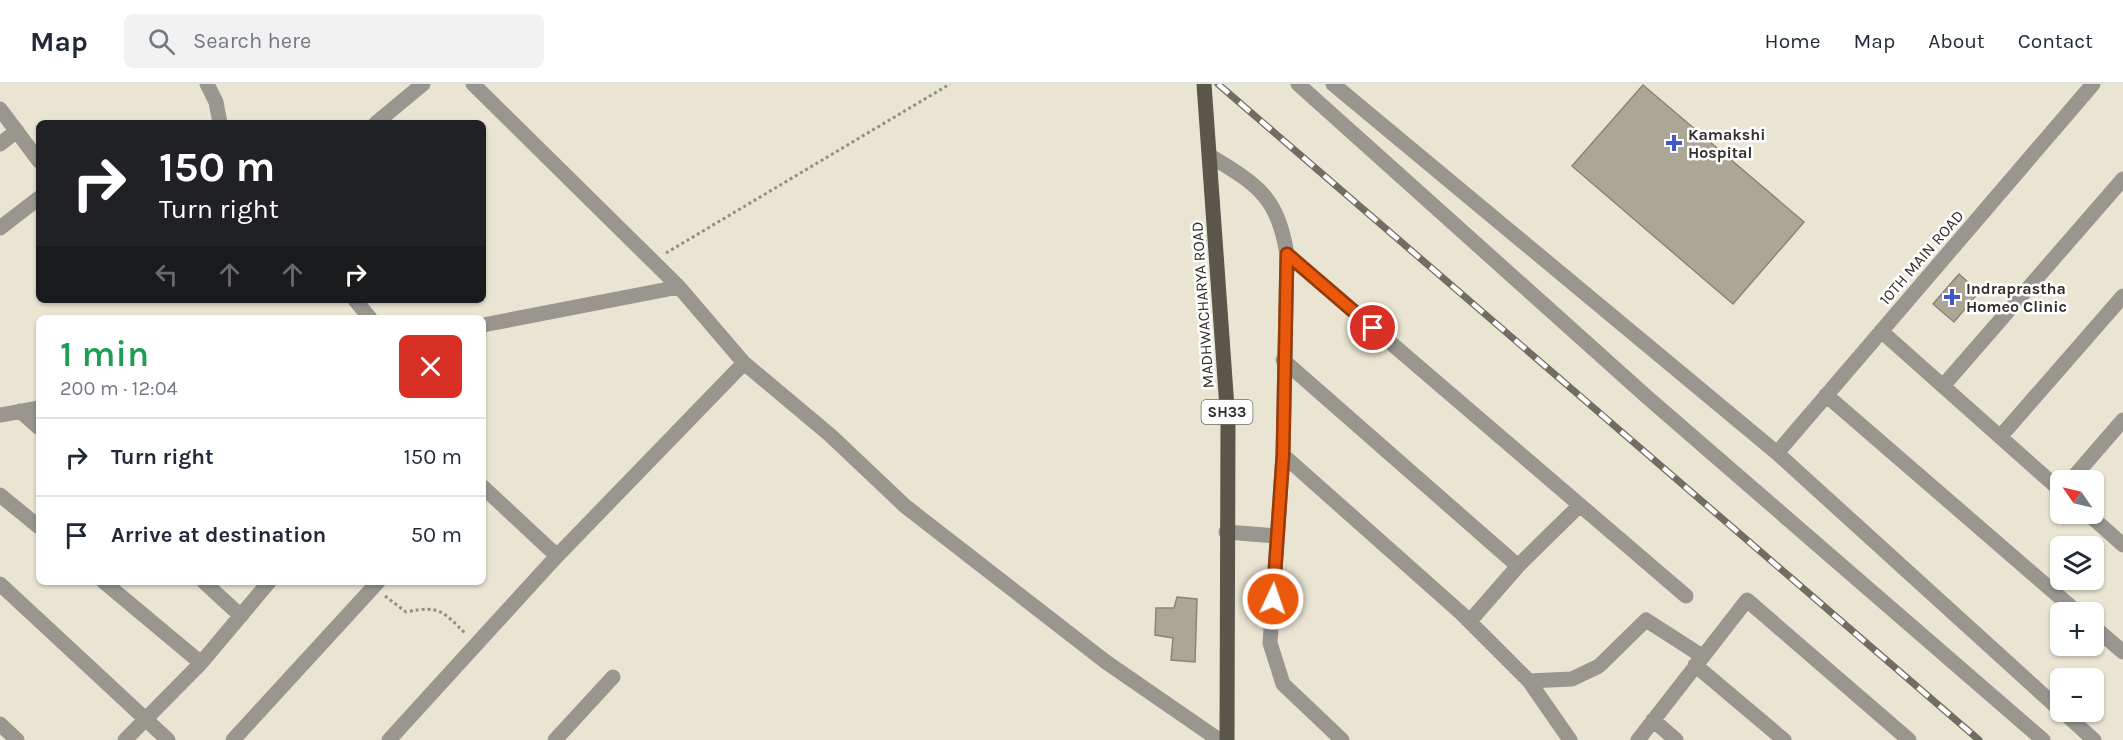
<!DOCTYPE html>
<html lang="en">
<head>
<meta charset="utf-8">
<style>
	:root { --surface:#fff; --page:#f2f2f3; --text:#1f2937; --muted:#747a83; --line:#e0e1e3 }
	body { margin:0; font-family:Karla,sans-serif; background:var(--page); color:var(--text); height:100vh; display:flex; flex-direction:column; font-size:22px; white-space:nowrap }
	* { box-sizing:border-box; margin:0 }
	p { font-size:20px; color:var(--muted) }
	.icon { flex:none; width:33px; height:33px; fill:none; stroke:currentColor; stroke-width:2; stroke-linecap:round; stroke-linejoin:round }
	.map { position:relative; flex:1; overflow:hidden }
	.sheet { position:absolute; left:36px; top:231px; width:450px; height:270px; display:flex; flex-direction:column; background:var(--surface); border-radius:9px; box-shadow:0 2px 4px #0004 }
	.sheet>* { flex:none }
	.hud { position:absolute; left:36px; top:36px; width:450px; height:183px; border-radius:9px; box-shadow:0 2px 4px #0004; background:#202124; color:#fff; overflow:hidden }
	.needle { width:39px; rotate:304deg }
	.fabs { position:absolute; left:2050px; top:386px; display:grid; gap:12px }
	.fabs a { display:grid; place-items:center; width:54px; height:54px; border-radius:9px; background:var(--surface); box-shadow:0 2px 4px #0004; font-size:30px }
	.pin { position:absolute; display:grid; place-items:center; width:51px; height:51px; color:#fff; margin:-26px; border:3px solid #fff; border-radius:50%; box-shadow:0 2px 6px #0007 }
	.me { position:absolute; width:66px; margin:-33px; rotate:3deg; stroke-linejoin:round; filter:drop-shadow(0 0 4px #0008) }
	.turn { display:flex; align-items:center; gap:21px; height:126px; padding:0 24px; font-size:27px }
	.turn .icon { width:78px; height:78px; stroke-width:2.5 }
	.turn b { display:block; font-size:42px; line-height:51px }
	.lanes { display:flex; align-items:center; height:57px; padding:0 24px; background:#0003; justify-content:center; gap:30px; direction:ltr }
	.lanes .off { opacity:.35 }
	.round { display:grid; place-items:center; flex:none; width:63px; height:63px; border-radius:9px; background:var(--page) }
	.headline { display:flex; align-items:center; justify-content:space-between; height:102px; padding:0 24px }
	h1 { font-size:36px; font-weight:600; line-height:45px; color:#1e9e55 }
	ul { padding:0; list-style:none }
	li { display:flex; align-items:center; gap:18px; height:78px; padding:0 24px; border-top:2px solid var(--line) }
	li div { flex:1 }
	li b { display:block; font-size:22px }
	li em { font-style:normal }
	header { display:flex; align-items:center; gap:36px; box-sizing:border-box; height:84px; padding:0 30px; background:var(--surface); border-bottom:2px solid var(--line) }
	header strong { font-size:28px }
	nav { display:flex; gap:33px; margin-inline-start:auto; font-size:21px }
	.search { width:420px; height:54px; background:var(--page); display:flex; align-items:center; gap:15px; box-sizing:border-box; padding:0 21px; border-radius:9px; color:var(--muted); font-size:22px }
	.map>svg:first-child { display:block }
	.building { fill:#aca696; stroke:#8a8575; stroke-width:1.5 }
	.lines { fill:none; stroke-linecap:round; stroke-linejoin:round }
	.path { stroke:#938f82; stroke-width:3; stroke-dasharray:3 3; stroke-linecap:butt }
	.minor { stroke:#98968f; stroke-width:15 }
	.major { stroke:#5a5649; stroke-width:15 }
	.rail-casing { stroke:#706d62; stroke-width:7 }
	.rail { stroke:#fff; stroke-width:4.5; stroke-dasharray:14; stroke-linecap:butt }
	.route-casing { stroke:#983908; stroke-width:15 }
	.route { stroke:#ea580c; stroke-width:10 }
	.poi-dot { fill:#4556cb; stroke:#fff; stroke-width:2 }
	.labels { text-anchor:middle; stroke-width:5; stroke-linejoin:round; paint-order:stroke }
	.shield { fill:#fff; stroke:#6f6d68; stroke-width:1.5 }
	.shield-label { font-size:15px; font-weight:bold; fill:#312f28 }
	.poi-label { font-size:16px; font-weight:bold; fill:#312f28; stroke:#fff; text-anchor:start }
	.street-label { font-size:16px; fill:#312f28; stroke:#fff }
</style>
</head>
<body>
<header>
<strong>Map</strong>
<div class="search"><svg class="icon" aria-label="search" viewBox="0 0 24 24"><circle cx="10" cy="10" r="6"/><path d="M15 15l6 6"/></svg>Search here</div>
<nav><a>Home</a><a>Map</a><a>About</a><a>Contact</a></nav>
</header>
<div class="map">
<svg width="2123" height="656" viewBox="0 0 2123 656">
	<rect width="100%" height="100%" fill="#eae5d3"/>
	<path class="building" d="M1643 1 1804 138 1733 220 1572 82Z
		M1959 190 1979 208 1954 238 1933 220Z
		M1177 513 1197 515 1195 578 1171 576 1173 554 1155 551 1156 524H1174Z"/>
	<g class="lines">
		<path class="path" d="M666 169 950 0
			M385 512 406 528C440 521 442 527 466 550"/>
		<path class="minor" d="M207 0 216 18 220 39
			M473 0 679 203 744 279 830 351 905 422 1106 578 1219 656
			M1298 0 1647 313 2043 656
			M1333 0 1777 369 2061 627
			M0 25 39 77
			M376 39 423 0
			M0 60 17 47
			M1210 72C1258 101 1277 112 1287 170L1283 371 1270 559 1283 600 1342 656
			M0 144 39 114
			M1287 170 1686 512
			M355 216 370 234
			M483 241 679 203
			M1881 247 2061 407
			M1283 276 1518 482
			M1943 302 2123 95
			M1826 311 2077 528
			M20 327 39 344
			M0 331 39 324
			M2000 353 2123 212
			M1777 369 2093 0
			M1283 371 1470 537 1518 482 1580 421
			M2071 396 2123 336
			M483 403 557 472
			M0 411 39 443
			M2087 429 2123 461
			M1226 448 1277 452
			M104 498 201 579
			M204 498 241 532
			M0 500 168 656
			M1462 530 1529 597 1570 656
			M2094 543 2123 568
			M1695 581 1784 656
			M1529 597 1572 595 1599 582 1646 536 1702 572
			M2062 627 2094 656
			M1653 636 1676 656
			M0 640 17 656
			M125 656 201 579 269 498
			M233 656 378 498
			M389 656 557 472 744 279
			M555 656 613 593
			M1638 656 1747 516 1909 656"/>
		<path class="major" d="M1204 0 1228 338 1227 656"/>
		<defs>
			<path id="rail" d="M1218 0 1979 656"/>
		</defs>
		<use href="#rail" class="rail-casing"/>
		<use href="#rail" class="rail"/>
	</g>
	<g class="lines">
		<defs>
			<path id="route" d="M1273 515 1283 371 1287 170 1373 244"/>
		</defs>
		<use href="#route" class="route-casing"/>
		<use href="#route" class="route"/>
	</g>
	<g class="poi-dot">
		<path d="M1671 50h6v6h6v6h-6v6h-6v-6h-6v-6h6z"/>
		<path d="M1949 204h6v6h6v6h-6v6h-6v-6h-6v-6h6z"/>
	</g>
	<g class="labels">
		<rect class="shield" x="1201.5" y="316" width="51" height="24" rx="4.5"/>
		<g class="shield-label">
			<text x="1227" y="333">SH33</text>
		</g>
		<g class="poi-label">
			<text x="1688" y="56">Kamakshi<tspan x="1688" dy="18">Hospital</tspan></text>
			<text x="1966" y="210">Indraprastha<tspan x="1966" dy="18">Homeo Clinic</tspan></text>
		</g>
		<g class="street-label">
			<text transform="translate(1921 173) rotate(-49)" y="6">10TH MAIN ROAD</text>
			<text transform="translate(1202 221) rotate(-94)" y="6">MADHWACHARYA ROAD</text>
		</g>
	</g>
</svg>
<div class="fabs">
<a><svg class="needle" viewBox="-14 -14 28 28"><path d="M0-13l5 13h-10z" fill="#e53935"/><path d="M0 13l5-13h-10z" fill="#747a83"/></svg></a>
<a><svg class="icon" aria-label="layers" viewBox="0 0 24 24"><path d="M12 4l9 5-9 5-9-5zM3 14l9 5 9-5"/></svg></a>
<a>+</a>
<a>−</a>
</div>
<div class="pin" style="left:1373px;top:244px;background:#d93025"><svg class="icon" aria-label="arrive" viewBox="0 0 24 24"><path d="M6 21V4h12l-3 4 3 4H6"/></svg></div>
<svg class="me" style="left:1273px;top:515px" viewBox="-20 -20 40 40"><circle r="17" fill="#ea580c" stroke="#fff" stroke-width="3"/><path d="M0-11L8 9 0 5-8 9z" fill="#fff"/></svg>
<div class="hud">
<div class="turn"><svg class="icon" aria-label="right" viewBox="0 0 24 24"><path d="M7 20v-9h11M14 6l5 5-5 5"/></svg><div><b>150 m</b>Turn right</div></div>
<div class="lanes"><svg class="icon off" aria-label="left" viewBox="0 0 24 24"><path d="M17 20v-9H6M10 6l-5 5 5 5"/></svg><svg class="icon off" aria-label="ahead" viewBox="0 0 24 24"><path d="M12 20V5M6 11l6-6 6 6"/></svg><svg class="icon off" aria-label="ahead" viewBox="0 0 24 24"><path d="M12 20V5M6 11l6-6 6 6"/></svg><svg class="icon" aria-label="right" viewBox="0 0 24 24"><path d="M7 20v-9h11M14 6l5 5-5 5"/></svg></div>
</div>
<section class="sheet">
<div class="headline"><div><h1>1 min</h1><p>200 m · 12:04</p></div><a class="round" style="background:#d93025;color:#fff"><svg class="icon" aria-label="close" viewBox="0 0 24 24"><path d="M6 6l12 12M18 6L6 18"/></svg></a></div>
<ul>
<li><svg class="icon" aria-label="right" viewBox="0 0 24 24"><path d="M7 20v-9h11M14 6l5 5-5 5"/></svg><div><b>Turn right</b></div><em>150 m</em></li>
<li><svg class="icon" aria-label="arrive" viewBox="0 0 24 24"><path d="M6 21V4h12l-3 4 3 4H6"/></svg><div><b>Arrive at destination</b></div><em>50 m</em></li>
</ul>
</section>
</div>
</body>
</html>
